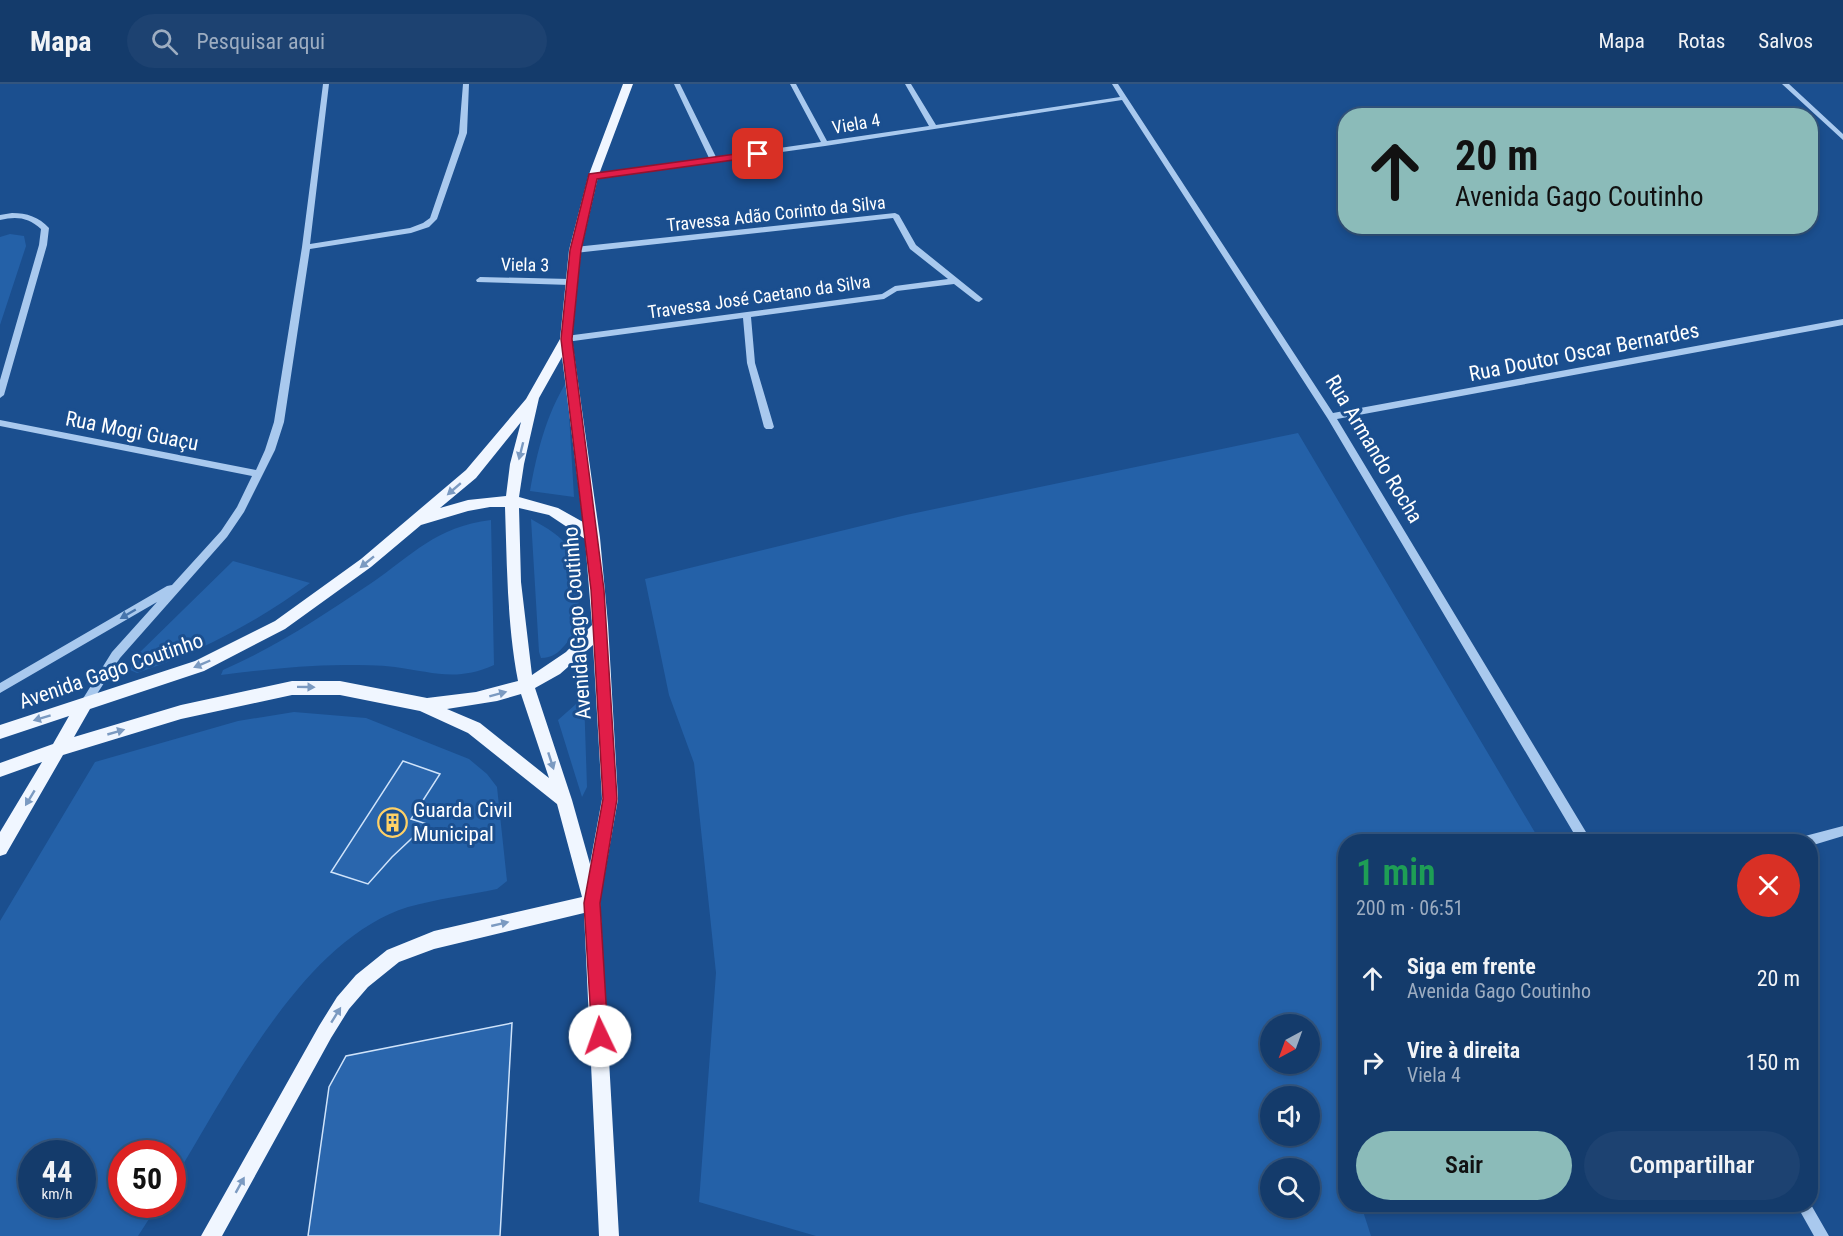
<!DOCTYPE html>
<html lang="pt">
<head>
<meta charset="utf-8">
<style>
	:root { --surface:#143b6b; --page:#1d4271; --text:#f1f3f6; --muted:#9dadc1; --line:#33557e; --accent:#8bbbb9 }
	body { margin:0; font-family:"Roboto Condensed",sans-serif; background:var(--page); color:var(--text); height:100vh; display:flex; flex-direction:column; font-size:22px; white-space:nowrap }
	* { box-sizing:border-box; margin:0 }
	p { font-size:20px; color:var(--muted) }
	.icon { flex:none; width:33px; height:33px; fill:none; stroke:currentColor; stroke-width:2; stroke-linecap:round; stroke-linejoin:round }
	.map { position:relative; flex:1; overflow:hidden }
	.sheet { position:absolute; left:1338px; top:750px; width:480px; height:378px; display:flex; flex-direction:column; background:var(--surface); border-radius:24px; box-shadow:0 3px 9px #0003,0 0 0 2px var(--line) }
	.sheet>* { flex:none }
	.top-card { position:absolute; left:1338px; top:24px; width:480px; height:126px; border-radius:24px; box-shadow:0 3px 9px #0003,0 0 0 2px var(--line); background:#8bbbb9; color:#111; overflow:hidden }
	.needle { width:39px; rotate:221deg }
	.fabs { position:absolute; left:1260px; top:930px; display:grid; gap:12px }
	.fabs a { display:grid; place-items:center; width:60px; height:60px; border-radius:50%; background:var(--surface); box-shadow:0 3px 9px #0003,0 0 0 2px var(--line); font-size:30px }
	.speed { position:absolute; left:18px; top:1056px; display:flex; gap:12px; font-size:30px; font-weight:700; text-align:center }
	.speed>* { display:grid; place-content:center; width:78px; height:78px; border-radius:50%; background:var(--surface); box-shadow:0 3px 9px #0003,0 0 0 2px var(--line); line-height:1 }
	.speed small { font-size:15px; font-weight:400 }
	.speed .limit { border:9px solid #d22; background:#fff; color:#111 }
	.pin { position:absolute; display:grid; place-items:center; width:51px; height:51px; color:#fff; margin:-26px; border-radius:12px; box-shadow:0 3px 9px #0006 }
	.me { position:absolute; width:66px; margin:-33px; rotate:357deg; stroke-linejoin:round; filter:drop-shadow(0 0 4px #0008) }
	.turn { display:flex; align-items:center; gap:21px; height:126px; padding:0 18px; font-size:27px }
	.turn .icon { width:78px; height:78px; stroke-width:2.5 }
	.turn b { display:block; font-size:42px; line-height:51px }
	.round { display:grid; place-items:center; flex:none; width:63px; height:63px; border-radius:32px; background:var(--page) }
	.headline { display:flex; align-items:center; justify-content:space-between; height:102px; padding:0 18px }
	h1 { font-size:36px; font-weight:600; line-height:45px; color:#1e9e55 }
	.action { display:flex; gap:12px; margin-top:auto; padding:12px 18px }
	.action a { flex:1; height:69px; border-radius:36px; background:var(--accent); color:#111; font-size:24px; font-weight:600; line-height:69px; text-align:center }
	.action a+a { background:var(--page); color:var(--text) }
	ul { padding:0; list-style:none }
	li { display:flex; align-items:center; gap:18px; height:84px; padding:0 18px }
	li div { flex:1 }
	li b { display:block; font-size:22px }
	li em { font-style:normal }
	header { display:flex; align-items:center; gap:36px; box-sizing:border-box; height:84px; padding:0 30px; background:var(--surface); border-bottom:2px solid var(--line) }
	header strong { font-size:28px }
	nav { display:flex; gap:33px; margin-inline-start:auto; font-size:21px }
	.search { width:420px; height:54px; background:var(--page); display:flex; align-items:center; gap:15px; box-sizing:border-box; padding:0 21px; border-radius:33px; color:var(--muted); font-size:22px }
	.map>svg:first-child { display:block }
	.green { fill:#2461a8; fill-rule:evenodd }
	.building { fill:#2a66ad; stroke:#cfe3fa; stroke-width:1.5 }
	.lines { fill:none; stroke-linecap:round; stroke-linejoin:round }
	.minor { fill:#a9c9ee; fill-rule:evenodd }
	.major { fill:#f0f6ff; fill-rule:evenodd }
	.oneway { fill:#7b9ac1 }
	.oneway2 { fill:#4674ac }
	.route { fill:#e11d48; stroke:#92132f; stroke-width:1.5 }
	.labels { text-anchor:middle; stroke-width:6; stroke-linejoin:round; paint-order:stroke }
	.far-street-label { font-size:18px; fill:#fff; stroke:#1b4f8f }
	.street-label { font-size:21px; fill:#fff; stroke:#1b4f8f }
	.poi-label { font-size:21px; fill:#fff; stroke:#1b4f8f; text-anchor:start }
</style>
</head>
<body>
<header>
<strong>Mapa</strong>
<div class="search"><svg class="icon" aria-label="search" viewBox="0 0 24 24"><circle cx="10" cy="10" r="6"/><path d="M15 15l6 6"/></svg>Pesquisar aqui</div>
<nav><a>Mapa</a><a>Rotas</a><a>Salvos</a></nav>
</header>
<div class="map">
<svg width="1843" height="1152" viewBox="0 0 1843 1152">
	<rect width="100%" height="100%" fill="#1b4f8f"/>
	<path class="green" d="M10 150 24 152 26 162 0 241V153Z
		M567 297 574 413 530 407C537 368 546 331 567 297Z
		M1298 349 1540 757 1346 758V1120L1361 1121 1371 1152H816L699 1118 716 889 694 679 669 611 645 495 906 431ZM1310 940V980H1270V940ZM1310 1012V1052H1270V1012ZM1310 1084V1124H1270V1084Z
		M531 435C546 444 562 451 570 467 573 474 573 483 575 490 579 516 584 540 565 561 558 569 552 574 541 574L539 568Z
		M491 436 494 581C456 598 433 588 395 583 379 581 361 581 344 581 303 581 262 586 221 591L223 586C276 563 322 532 370 500 414 470 435 443 491 436Z
		M233 477 310 499C257 538 200 568 137 589L130 586 135 573Z
		M584 613 587 703 582 713 558 636Z
		M294 628 366 634 469 675 487 690 497 703 507 797 497 805C468 811 437 815 408 823 302 856 228 1008 173 1097L172 1070H122V1120L158 1121 138 1152H0V837L95 678 238 637ZM32 1070H82V1120H32Z"/>
	<path class="building" d="M403 677 440 690 411 735 427 740 392 773 368 800 331 788Z
		M512 939 500 1152H308L329 1003 346 972Z"/>
	<g class="lines">
		<path class="minor" d="M323 0H329L310 160 410 144 423 139 430 134 459 49 463 0H469L467 49 437 135 429 143 411 149 310 165 284 338 275 366 244 428 227 453 120 574 88 624 84 626 80 624 79 621 112 568 157 518 0 609V599L167 502 172 501 221 447 237 423 252 392 0 342V336L256 386 265 366 274 338 302 163Z
			M674 0H680L716 73 821 58 790 0H796L827 57 929 42 905 0H911L936 41 1120 13 1112 0H1118L1333 329 1843 235V241L1337 335 1592 758H1579L1328 335 1122 16 825 62 590 95 589 93 593 91 709 74Z
			M1782 0H1789L1843 50V56Z
			M12 129C27 129 39 133 49 144L47 161 4 311 0 314V296L39 161 41 145C28 133 16 132 0 136V131Z
			M895 129 899 131 916 161 983 215 979 218 976 217 954 200 897 207 884 215 751 233 755 279 774 343 772 345H766L764 343 747 279 743 234 566 258 562 255 566 252 882 210 895 202 948 195 910 165 893 134 575 169 571 166 575 163Z
			M480 193 570 195 574 198 570 201 477 198 476 196Z
			M1843 742V752L1810 762V758H1799L1801 754 1805 752Z
			M1810 1119 1829 1152H1814L1796 1120Z"/>
		<path class="major" d="M623 0H633L598 93 581 166 572 255 600 454 608 540 618 715 600 817 619 1152H599L584 829 434 865 399 878 368 903 349 925 331 954 222 1152H201L319 942 337 913 356 891 387 866 434 847 582 813 557 720 468 649 420 627 340 611H292L181 635 63 671 6 770 0 772V748L42 678 0 693V679L53 660 69 632 0 655V641L195 577 275 537 361 475 466 386 526 315 560 255 569 166 588 93ZM562 273 583 438 558 424 519 413 524 380 539 314ZM521 338 510 380 506 412 468 416 440 424 476 394ZM490 423H505C507 481 507 540 518 597L476 608 427 614 340 597H292L181 621 74 653 90 625 204 587 285 545 371 483 421 441 468 427ZM519 424 549 431 585 455 592 541 566 568 532 591 521 498ZM593 561 602 715 590 780 572 716 535 604 560 590ZM521 610 549 694 480 639 447 625 497 617Z"/>
	</g>
	<defs><path id="oneway-solid" d="M-6-.8H1V-3.2L6.5 0L1 3.2V.8H-6Z" transform="scale(1.5)"/></defs>
	<g class="oneway">
		<use href="#oneway-solid" transform="translate(521 367) rotate(104)"/>
		<use href="#oneway-solid" transform="translate(454 405) rotate(139)"/>
		<use href="#oneway-solid" transform="translate(367 478) rotate(141)"/>
		<use href="#oneway-solid" transform="translate(202 580) rotate(157)"/>
		<use href="#oneway-solid" transform="translate(306 603) rotate(1)"/>
		<use href="#oneway-solid" transform="translate(498 610) rotate(-15)"/>
		<use href="#oneway-solid" transform="translate(42 634) rotate(163)"/>
		<use href="#oneway-solid" transform="translate(116 648) rotate(-16)"/>
		<use href="#oneway-solid" transform="translate(551 677) rotate(72)"/>
		<use href="#oneway-solid" transform="translate(30 714) rotate(121)"/>
		<use href="#oneway-solid" transform="translate(500 840) rotate(-13)"/>
		<use href="#oneway-solid" transform="translate(336 931) rotate(-58)"/>
		<use href="#oneway-solid" transform="translate(240 1101) rotate(-61)"/>
	</g>
	<use class="oneway2" href="#oneway-solid" transform="translate(128 530) rotate(150)"/>
	<path class="route" d="M758 67 762 68V72L597 95 581 166 572 255 604 506 617 715 600 819 608 952 606 958 600 960 594 958 592 952 584 819 603 715 591 506 561 255 570 166 589 90Z"/>
	<defs>
		<symbol id="building-ring" viewBox="-11 -11 22 22"><circle r="9.5" fill="#1b4f8f" stroke="#ffd166" stroke-width="1.5"/><path d="M-4-6H4V6H1V3H-1V6H-4ZM-2.5-4.3h1.7v1.8h-1.7ZM.8-4.3h1.7v1.8H.8ZM-2.5-1h1.7V.8h-1.7ZM.8-1h1.7V.8H.8Z" fill="#ffd166"/></symbol>
	</defs>
	<g fill-rule="evenodd">
		<use href="#building-ring" x="376" y="722" width="33" height="33"/>
	</g>
	<g class="labels">
		<g class="far-street-label">
			<text transform="translate(856 40) rotate(-10)" y="6">Viela 4</text>
			<text transform="translate(776 130) rotate(-6)" y="6">Travessa Adão Corinto da Silva</text>
			<text transform="translate(525 181) rotate(1)" y="6">Viela 3</text>
			<text transform="translate(759 213) rotate(-8)" y="6">Travessa José Caetano da Silva</text>
		</g>
		<g class="street-label">
			<text transform="translate(1584 268) rotate(-11)" y="7">Rua Doutor Oscar Bernardes</text>
			<text transform="translate(132 347) rotate(11)" y="7">Rua Mogi Guaçu</text>
			<text transform="translate(1374 365) rotate(59)" y="7">Rua Armando Rocha</text>
			<text transform="translate(577 539) rotate(-94)" y="7">Avenida Gago Coutinho</text>
			<text transform="translate(111 587) rotate(-19)" y="7">Avenida Gago Coutinho</text>
		</g>
		<g class="poi-label">
			<text x="413" y="733">Guarda Civil<tspan x="413" dy="24">Municipal</tspan></text>
		</g>
	</g>
</svg>
<div class="fabs">
<a><svg class="needle" viewBox="-14 -14 28 28"><path d="M0-13l5 13h-10z" fill="#e53935"/><path d="M0 13l5-13h-10z" fill="#9dadc1"/></svg></a>
<a><svg class="icon" aria-label="sound" viewBox="0 0 24 24"><path d="M4 9h4l5-4v14l-5-4H4zM17 9q2 3 0 6"/></svg></a>
<a><svg class="icon" aria-label="search" viewBox="0 0 24 24"><circle cx="10" cy="10" r="6"/><path d="M15 15l6 6"/></svg></a>
</div>
<div class="speed"><div>44<small>km/h</small></div><div class="limit">50</div></div>
<div class="pin" style="left:758px;top:70px;background:#d93025"><svg class="icon" aria-label="arrive" viewBox="0 0 24 24"><path d="M6 21V4h12l-3 4 3 4H6"/></svg></div>
<svg class="me" style="left:600px;top:952px" viewBox="-20 -20 40 40"><circle r="19" fill="#fff"/><path d="M0-13L10 11 0 6-10 11z" fill="#e11d48"/></svg>
<div class="top-card">
<div class="turn"><svg class="icon" aria-label="ahead" viewBox="0 0 24 24"><path d="M12 20V5M6 11l6-6 6 6"/></svg><div><b>20 m</b>Avenida Gago Coutinho</div></div>
</div>
<section class="sheet">
<div class="headline"><div><h1>1 min</h1><p>200 m · 06:51</p></div><a class="round" style="background:#d93025;color:#fff"><svg class="icon" aria-label="close" viewBox="0 0 24 24"><path d="M6 6l12 12M18 6L6 18"/></svg></a></div>
<ul>
<li><svg class="icon" aria-label="ahead" viewBox="0 0 24 24"><path d="M12 20V5M6 11l6-6 6 6"/></svg><div><b>Siga em frente</b><p>Avenida Gago Coutinho</p></div><em>20 m</em></li>
<li><svg class="icon" aria-label="right" viewBox="0 0 24 24"><path d="M7 20v-9h11M14 6l5 5-5 5"/></svg><div><b>Vire à direita</b><p>Viela 4</p></div><em>150 m</em></li>
</ul>
<div class="action"><a>Sair</a><a>Compartilhar</a></div>
</section>
</div>
</body>
</html>
